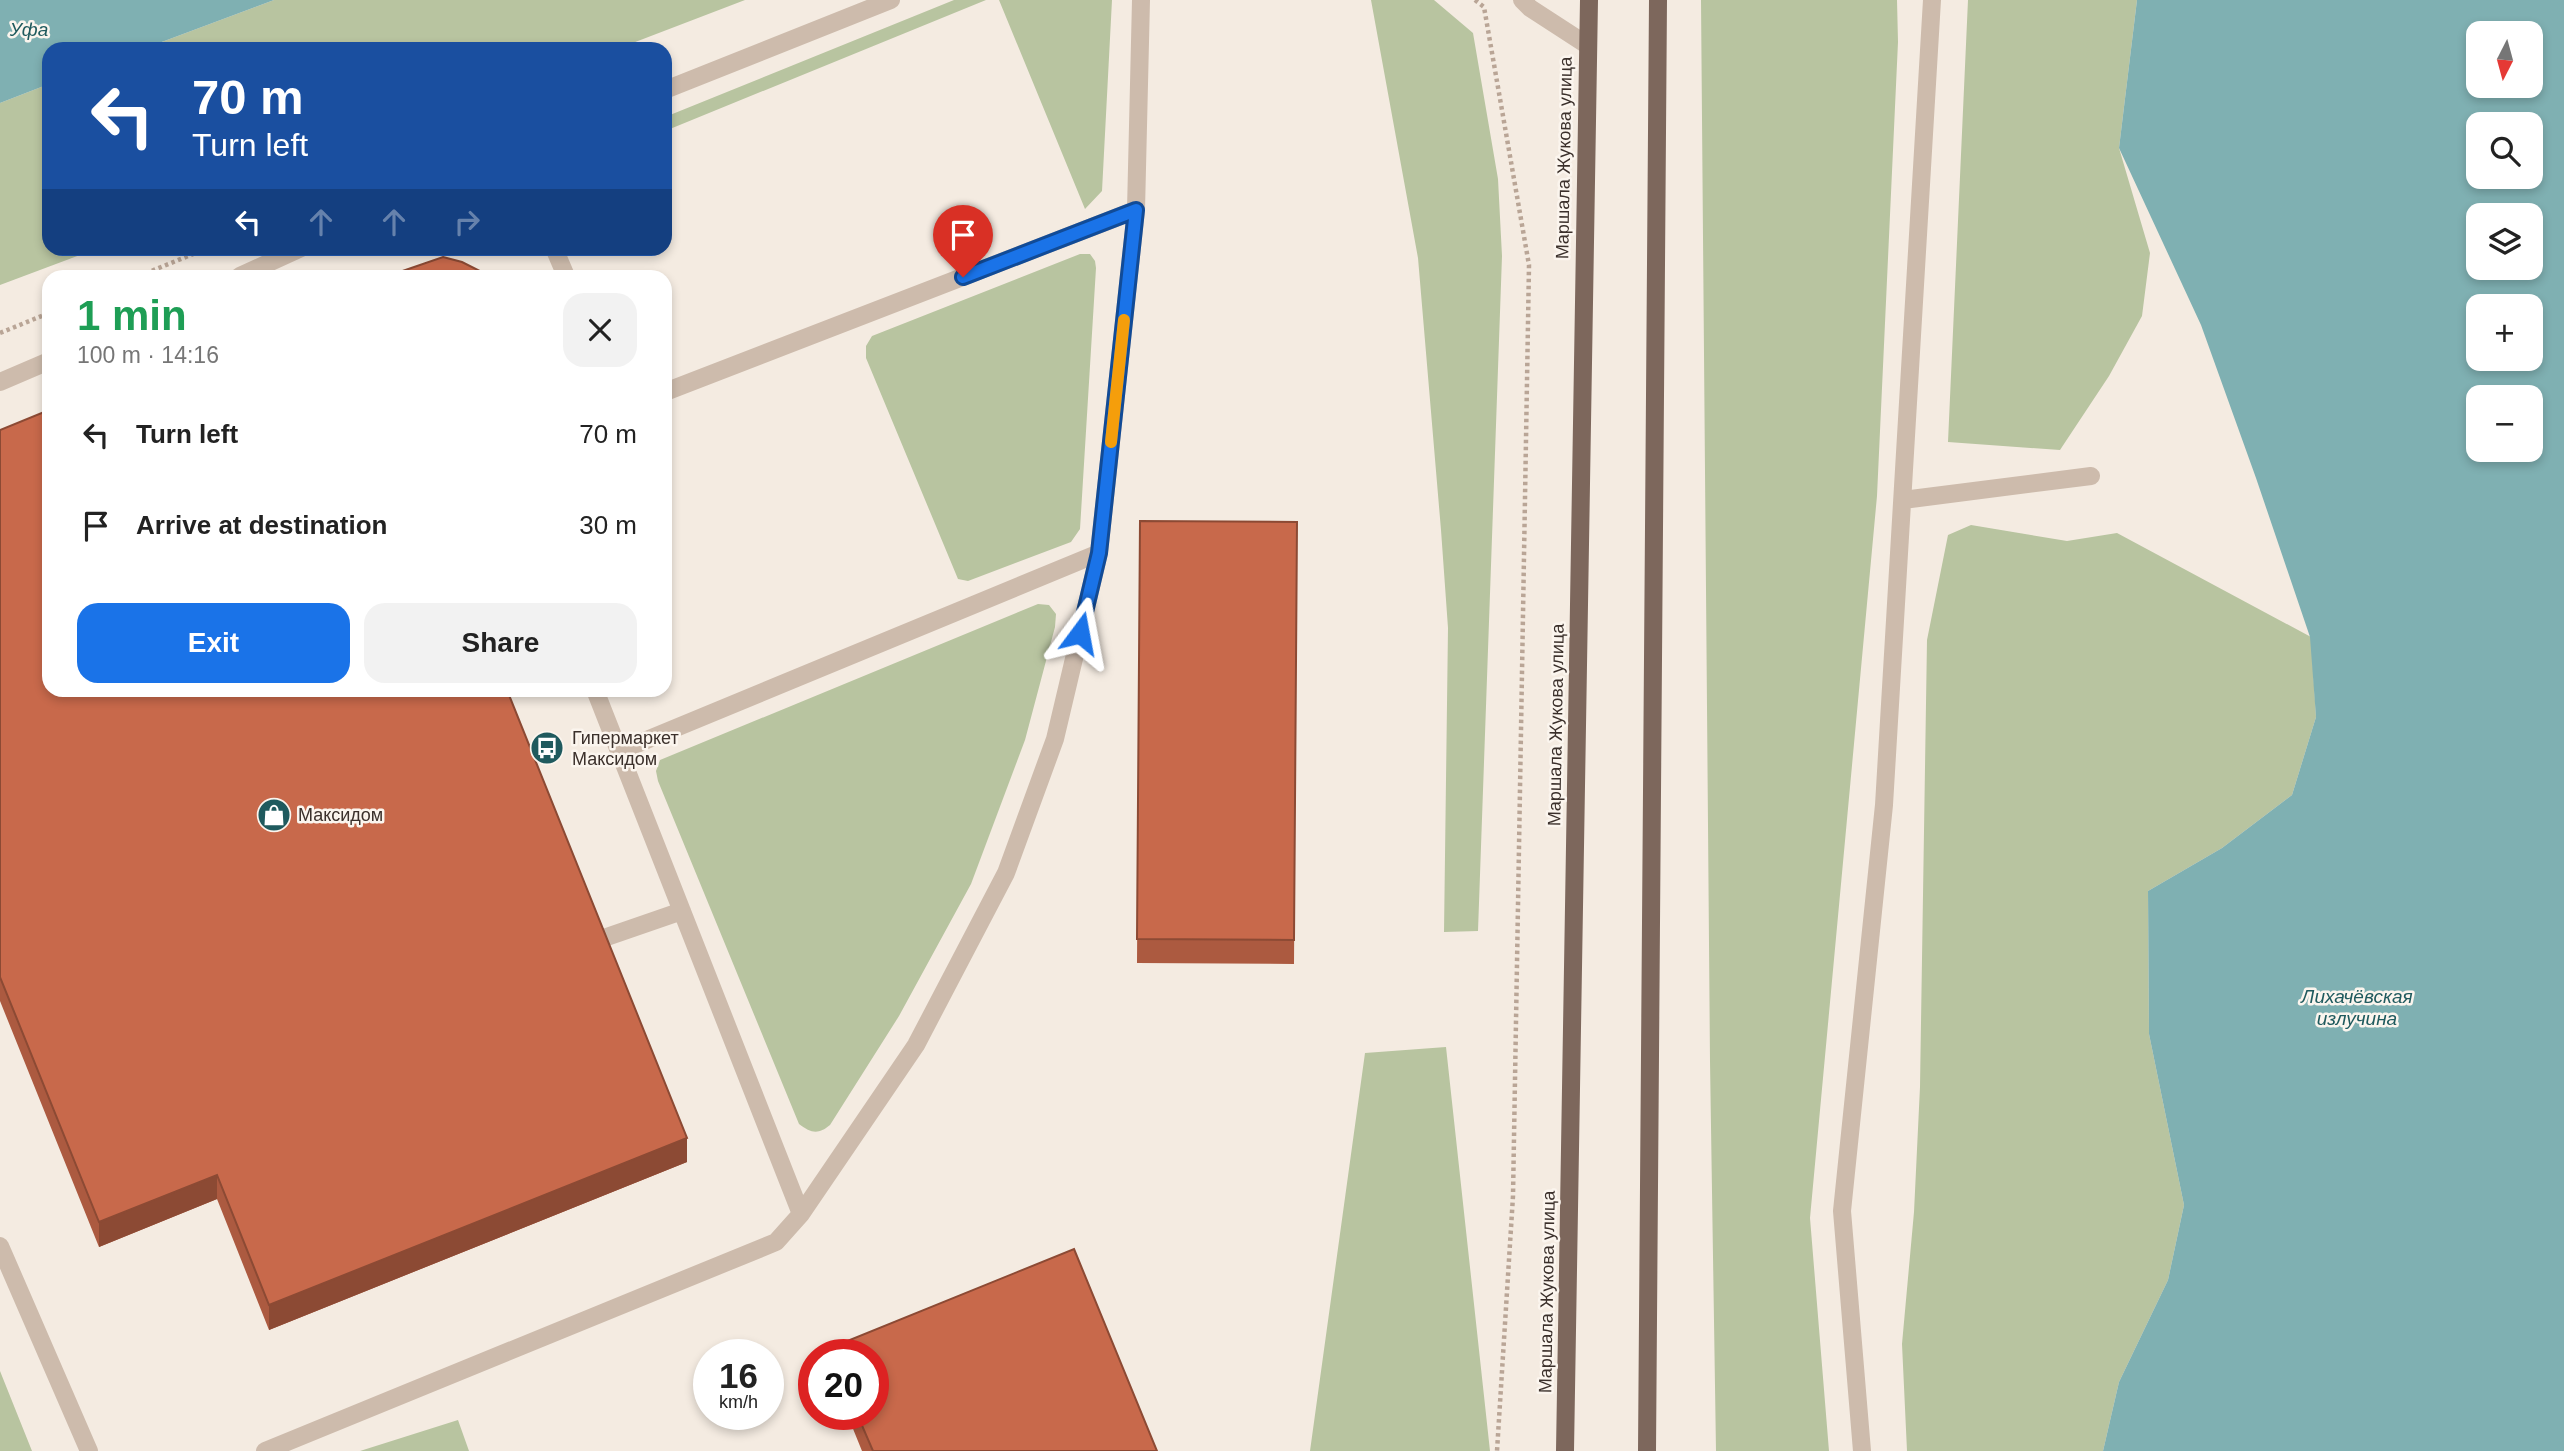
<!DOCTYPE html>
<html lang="en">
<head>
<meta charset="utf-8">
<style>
	:root { --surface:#fff; --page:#f2f2f2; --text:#222; --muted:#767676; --accent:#1a73e8 }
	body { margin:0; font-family:Helvetica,sans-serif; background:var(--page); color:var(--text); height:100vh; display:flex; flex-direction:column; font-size:26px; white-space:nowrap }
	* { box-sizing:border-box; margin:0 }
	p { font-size:23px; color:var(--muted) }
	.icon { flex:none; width:38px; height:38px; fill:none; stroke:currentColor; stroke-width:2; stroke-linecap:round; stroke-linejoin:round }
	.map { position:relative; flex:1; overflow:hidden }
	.panel { position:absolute; left:42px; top:270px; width:630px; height:427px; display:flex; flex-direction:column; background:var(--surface); border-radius:21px; box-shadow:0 4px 10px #0003 }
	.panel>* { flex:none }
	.hud { position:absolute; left:42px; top:42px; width:630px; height:214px; border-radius:21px; box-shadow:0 4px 10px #0003; background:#1a4fa0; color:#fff; overflow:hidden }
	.needle { width:46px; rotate:186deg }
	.buttons { position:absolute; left:2466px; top:21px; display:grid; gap:14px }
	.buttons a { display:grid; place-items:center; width:77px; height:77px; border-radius:14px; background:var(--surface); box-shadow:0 4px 10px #0003; font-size:35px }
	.speed { position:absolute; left:693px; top:1339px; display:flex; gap:14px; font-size:35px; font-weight:700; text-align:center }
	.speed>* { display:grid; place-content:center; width:91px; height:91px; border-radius:50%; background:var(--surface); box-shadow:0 4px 10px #0003; line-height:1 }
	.speed small { font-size:18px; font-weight:400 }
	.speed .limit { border:10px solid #d22; background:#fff; color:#111 }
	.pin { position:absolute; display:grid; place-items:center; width:60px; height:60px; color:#fff; margin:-72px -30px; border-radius:50% 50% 50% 0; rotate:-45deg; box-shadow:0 0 7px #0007 }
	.pin .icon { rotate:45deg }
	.me { position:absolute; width:77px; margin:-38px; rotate:13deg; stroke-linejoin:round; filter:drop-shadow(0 0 5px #0008) }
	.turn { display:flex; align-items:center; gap:24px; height:147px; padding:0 35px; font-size:32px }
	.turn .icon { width:91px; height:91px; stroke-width:2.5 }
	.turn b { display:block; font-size:49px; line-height:60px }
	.lanes { display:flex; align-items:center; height:66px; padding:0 35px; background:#0003; justify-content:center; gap:35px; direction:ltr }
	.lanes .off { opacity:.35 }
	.round { display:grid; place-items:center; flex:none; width:74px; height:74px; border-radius:21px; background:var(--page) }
	.overview { display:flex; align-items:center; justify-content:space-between; height:119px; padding:0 35px }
	h1 { font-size:42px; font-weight:600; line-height:52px; color:#1e9e55 }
	.action { display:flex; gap:14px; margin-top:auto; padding:14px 35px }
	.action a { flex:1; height:80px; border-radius:21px; background:var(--accent); color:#fff; font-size:28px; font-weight:600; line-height:80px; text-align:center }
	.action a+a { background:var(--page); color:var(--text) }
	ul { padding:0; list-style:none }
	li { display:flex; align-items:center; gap:21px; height:91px; padding:0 35px }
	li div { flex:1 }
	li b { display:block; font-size:26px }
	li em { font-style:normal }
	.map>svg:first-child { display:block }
	.green { fill:#b8c4a0 }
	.water { fill:#7fb0b2; fill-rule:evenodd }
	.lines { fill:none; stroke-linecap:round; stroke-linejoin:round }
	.path { stroke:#b9a596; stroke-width:4.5; stroke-dasharray:3.5 3.5; stroke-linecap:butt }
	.minor { stroke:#cdbbac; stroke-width:18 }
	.major { stroke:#7d675c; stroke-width:18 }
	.wall { fill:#ac5a40 }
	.shaded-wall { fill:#8c4a34 }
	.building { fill:#c8694b; stroke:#8c4a34; stroke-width:2 }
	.route-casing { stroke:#114b97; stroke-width:18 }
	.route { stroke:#1a73e8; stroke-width:12 }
	.slow { stroke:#f59e0b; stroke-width:12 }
	.labels { text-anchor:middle; stroke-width:5; stroke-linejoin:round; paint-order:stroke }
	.street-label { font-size:18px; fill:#3b302b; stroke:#fbf5ee }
	.poi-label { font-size:18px; fill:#3b302b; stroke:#fbf5ee; text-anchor:start }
	.water-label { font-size:19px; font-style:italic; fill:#1f5a5e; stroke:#fbf5ee }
</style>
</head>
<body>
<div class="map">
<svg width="2564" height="1451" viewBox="0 0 2564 1451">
	<rect width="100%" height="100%" fill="#f4ebe1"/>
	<path class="green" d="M274 0H745L617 49H143Z
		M954 0H986L665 131V117Z
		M999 0H1112L1102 191 1085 209Z
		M1371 0H1434L1473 33 1498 179 1502 256 1478 931 1444 932 1448 628 1441 530 1418 258Z
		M1701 0H1897L1898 42 1877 496 1810 1218 1829 1451H1716L1710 1061Z
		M1968 0H2137L2119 148 2150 253 2142 316 2109 376 2060 450 1948 442Z
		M49 84V248L96 249 0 285V103Z
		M1080 254H1090L1095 261 1096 268 1080 529 1071 542 968 581 958 579 866 358V346L872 336Z
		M1971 525 2067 541 2117 533 2311 637 2316 717 2292 795 2222 848 2148 891 2149 1034 2184 1205 2168 1280 2119 1382 2103 1451H1907L1902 1344 1914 1212 1920 1087 1927 640 1948 535Z
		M1038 604 1049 605 1056 614 1055 627 1025 740 971 884 899 1016 830 1125C818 1135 811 1133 799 1124L658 781 656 771 660 760Z
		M1446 1047 1490 1451H1310L1365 1053Z
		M0 1371 32 1451H0Z
		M458 1420 469 1451H360Z"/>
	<path class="water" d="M0 0H274L143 49H49V84L0 103Z
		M2137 0H2564V1451H2103L2119 1382 2168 1280 2184 1205 2149 1034 2148 891 2222 848 2292 795 2316 717 2310 637 2256 478 2201 325 2119 148ZM2478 33H2530V86H2478ZM2478 124H2530V177H2478ZM2478 215H2530V268H2478ZM2478 306H2530V359H2478ZM2478 397H2530V450H2478Z"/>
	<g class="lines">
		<path class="path" d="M1475 0 1484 7 1529 265 1513 1196 1497 1451
			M139 276 208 248
			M0 333 49 313"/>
		<path class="minor" d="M1522 0 1530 8 1587 45
			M665 90 891 0
			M554 248 566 276
			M240 276 301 248
			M0 382 49 361
			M665 392 1136 210
			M1903 500 2091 476
			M595 690 801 1214
			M620 751 1099 553
			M598 940 682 911
			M0 1246 89 1451
			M265 1451 776 1242 801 1214 916 1045 1006 873 1055 739 1099 553 1136 210 1141 0
			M1862 1451 1842 1211 1884 805 1932 0"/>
		<path class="major" d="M1565 1451 1589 0
			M1647 1451 1658 0"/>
	</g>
	<path class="wall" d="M0 430 687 1162 269 1330 217 1199 99 1247 0 1001Z
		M1140 521 1297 522 1294 964 1137 963Z
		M1074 1249 1157 1451H862L847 1414H873V1354H830V1348Z"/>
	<path class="shaded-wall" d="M687 1138V1162L269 1330V1305Z
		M217 1175V1199L99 1247V1222Z"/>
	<path class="building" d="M443 257 462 262 482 272 486 276H388Z
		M49 410V690H507L687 1138 269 1305 217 1175 99 1222 0 977V430Z
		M1140 521 1297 522 1294 940 1137 939Z
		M1074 1249 1157 1451H873L857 1414H873V1354H833L830 1348Z"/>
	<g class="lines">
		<defs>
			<path id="route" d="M963 277 1136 210 1099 553 1080 633"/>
		</defs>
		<use href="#route" class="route-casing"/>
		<use href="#route" class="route"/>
		<path class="slow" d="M1111 442 1124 320"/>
	</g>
	<defs>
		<symbol id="bus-disc" viewBox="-11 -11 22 22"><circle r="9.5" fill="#1f5a5e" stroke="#fbf5ee"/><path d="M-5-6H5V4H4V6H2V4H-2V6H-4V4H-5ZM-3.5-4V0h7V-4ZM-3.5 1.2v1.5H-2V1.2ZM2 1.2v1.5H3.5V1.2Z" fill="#fff"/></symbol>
		<symbol id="shop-disc" viewBox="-11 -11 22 22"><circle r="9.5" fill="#1f5a5e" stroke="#fbf5ee"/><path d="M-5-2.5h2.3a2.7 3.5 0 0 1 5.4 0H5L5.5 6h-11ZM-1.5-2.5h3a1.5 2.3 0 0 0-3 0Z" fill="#fff"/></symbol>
	</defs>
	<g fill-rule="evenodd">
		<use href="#bus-disc" x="528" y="729" width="38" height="38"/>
		<use href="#shop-disc" x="255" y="796" width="38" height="38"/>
	</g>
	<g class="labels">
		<g class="street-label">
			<text transform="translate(1564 158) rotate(-89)" y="6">Маршала Жукова улица</text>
			<text transform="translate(1556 725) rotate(-89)" y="6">Маршала Жукова улица</text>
			<text transform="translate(1547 1292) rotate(-89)" y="6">Маршала Жукова улица</text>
		</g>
		<g class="poi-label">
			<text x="572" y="744">Гипермаркет<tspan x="572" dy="21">Максидом</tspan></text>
			<text x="298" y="821">Максидом</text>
		</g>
		<g class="water-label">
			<text x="29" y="36">Уфа</text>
			<text x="2357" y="1003">Лихачёвская<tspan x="2357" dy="22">излучина</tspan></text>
		</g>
	</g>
</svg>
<div class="buttons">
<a><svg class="needle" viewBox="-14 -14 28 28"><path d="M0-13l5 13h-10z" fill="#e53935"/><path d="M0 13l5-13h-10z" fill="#767676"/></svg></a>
<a><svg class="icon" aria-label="search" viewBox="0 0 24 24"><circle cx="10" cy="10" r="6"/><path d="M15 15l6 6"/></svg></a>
<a><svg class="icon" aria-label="layers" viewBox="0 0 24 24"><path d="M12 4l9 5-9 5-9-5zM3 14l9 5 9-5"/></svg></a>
<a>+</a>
<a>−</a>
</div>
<div class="speed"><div>16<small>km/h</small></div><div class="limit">20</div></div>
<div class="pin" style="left:963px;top:277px;background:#d93025"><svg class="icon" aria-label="arrive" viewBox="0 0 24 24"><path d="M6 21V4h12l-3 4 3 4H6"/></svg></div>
<svg class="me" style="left:1080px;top:633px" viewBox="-20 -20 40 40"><path d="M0-17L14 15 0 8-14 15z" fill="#1a73e8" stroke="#fff" stroke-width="4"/></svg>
<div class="hud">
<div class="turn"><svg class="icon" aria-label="left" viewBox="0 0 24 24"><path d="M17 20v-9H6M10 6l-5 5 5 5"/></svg><div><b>70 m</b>Turn left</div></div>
<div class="lanes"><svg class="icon" aria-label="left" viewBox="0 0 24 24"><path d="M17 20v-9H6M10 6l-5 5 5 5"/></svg><svg class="icon off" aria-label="ahead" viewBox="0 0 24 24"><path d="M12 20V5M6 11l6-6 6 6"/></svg><svg class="icon off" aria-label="ahead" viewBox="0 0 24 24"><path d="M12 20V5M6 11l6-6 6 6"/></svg><svg class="icon off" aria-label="right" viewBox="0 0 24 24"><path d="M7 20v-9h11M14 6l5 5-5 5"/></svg></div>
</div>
<section class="panel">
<div class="overview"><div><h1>1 min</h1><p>100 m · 14:16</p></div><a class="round"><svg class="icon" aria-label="close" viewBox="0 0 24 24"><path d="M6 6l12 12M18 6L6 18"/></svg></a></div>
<ul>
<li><svg class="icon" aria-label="left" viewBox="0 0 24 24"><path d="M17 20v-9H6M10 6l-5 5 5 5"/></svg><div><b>Turn left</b></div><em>70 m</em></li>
<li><svg class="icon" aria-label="arrive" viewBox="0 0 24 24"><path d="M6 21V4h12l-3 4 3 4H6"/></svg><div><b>Arrive at destination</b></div><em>30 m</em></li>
</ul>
<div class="action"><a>Exit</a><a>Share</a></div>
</section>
</div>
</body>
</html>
